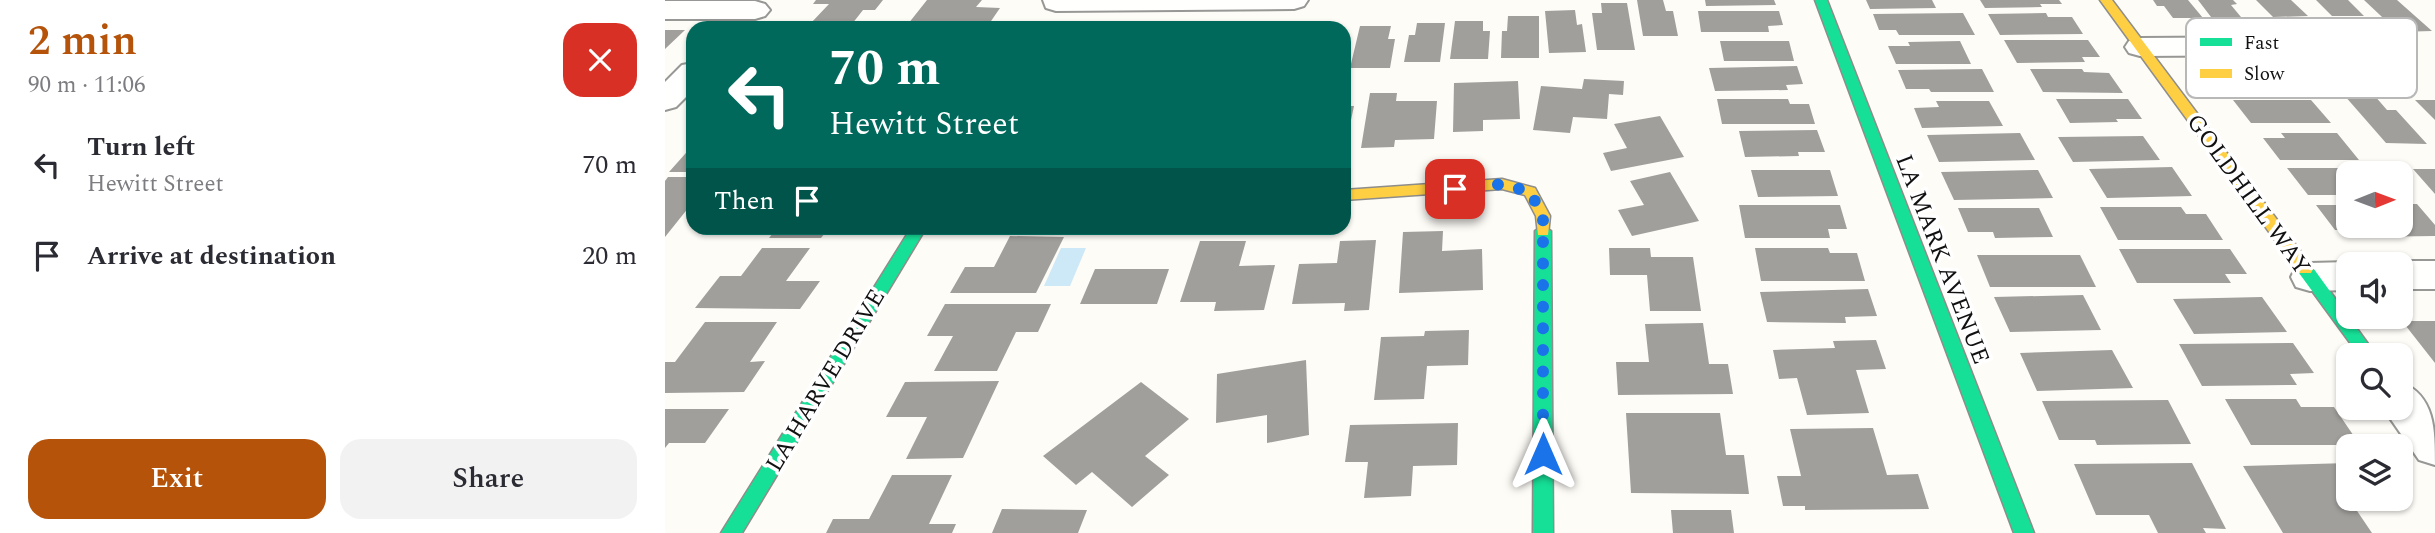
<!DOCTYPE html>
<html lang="en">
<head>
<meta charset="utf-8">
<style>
	:root { --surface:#fff; --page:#f2f2f3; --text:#2b2b33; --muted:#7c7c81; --accent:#b45309 }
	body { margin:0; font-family:Spectral,serif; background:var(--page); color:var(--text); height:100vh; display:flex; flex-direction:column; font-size:26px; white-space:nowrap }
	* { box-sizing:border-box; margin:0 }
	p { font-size:23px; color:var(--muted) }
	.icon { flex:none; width:38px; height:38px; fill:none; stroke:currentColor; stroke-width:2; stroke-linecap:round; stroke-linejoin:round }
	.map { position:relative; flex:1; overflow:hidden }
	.details { display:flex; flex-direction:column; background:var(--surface); width:665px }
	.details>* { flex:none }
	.guide { position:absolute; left:21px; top:21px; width:665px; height:214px; border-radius:21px; box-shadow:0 2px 5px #0004; background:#00695c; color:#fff; overflow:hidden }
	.needle { width:46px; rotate:89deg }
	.controls { position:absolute; left:1671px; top:161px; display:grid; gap:14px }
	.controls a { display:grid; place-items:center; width:77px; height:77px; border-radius:14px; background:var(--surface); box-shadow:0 2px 5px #0004; font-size:35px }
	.pin { position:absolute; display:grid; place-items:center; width:60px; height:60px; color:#fff; margin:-30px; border-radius:14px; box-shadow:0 4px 10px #0006 }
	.me { position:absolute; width:77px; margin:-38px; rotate:0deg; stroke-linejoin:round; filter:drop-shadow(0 0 5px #0008) }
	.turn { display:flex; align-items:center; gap:24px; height:147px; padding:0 28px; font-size:32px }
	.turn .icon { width:91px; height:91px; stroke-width:2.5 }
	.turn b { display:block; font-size:49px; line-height:60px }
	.then { display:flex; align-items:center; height:66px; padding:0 28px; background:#0003; gap:14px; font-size:26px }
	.round { display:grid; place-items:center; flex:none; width:74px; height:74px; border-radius:21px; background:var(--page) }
	.overview { display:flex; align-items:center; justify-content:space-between; height:119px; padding:0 28px }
	h1 { font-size:42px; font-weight:600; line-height:52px; color:var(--accent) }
	.button { display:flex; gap:14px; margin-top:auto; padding:14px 28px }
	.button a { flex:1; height:80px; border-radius:21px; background:var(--accent); color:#fff; font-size:28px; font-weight:600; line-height:80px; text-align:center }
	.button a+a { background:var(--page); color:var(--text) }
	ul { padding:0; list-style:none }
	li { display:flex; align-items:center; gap:21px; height:91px; padding:0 28px }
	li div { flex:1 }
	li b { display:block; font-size:26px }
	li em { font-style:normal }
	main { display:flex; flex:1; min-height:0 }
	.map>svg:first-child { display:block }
	.water { fill:#cde8f7 }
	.building { fill:#a19f9c }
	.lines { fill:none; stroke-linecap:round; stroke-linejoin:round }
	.street-casing { stroke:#979795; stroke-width:4 }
	.fast-casing { stroke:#8e8d8b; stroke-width:3 }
	.slow-casing { stroke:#8e8d8b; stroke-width:3 }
	.street { fill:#fffffe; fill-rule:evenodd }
	.fast { fill:#16e098; fill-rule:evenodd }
	.slow { fill:#ffcf43; fill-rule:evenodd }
	.route { stroke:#1a73e8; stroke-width:12; stroke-dasharray:0 21.6 }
	.labels { text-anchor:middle; stroke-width:7; stroke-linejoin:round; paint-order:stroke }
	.street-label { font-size:24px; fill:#111; stroke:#fff }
	.key { fill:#fff; stroke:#b8b8b8; stroke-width:2 }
	.key-label { font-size:19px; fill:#111 }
</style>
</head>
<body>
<main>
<section class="details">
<div class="overview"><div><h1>2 min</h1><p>90 m · 11:06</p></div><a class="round" style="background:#d93025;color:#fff"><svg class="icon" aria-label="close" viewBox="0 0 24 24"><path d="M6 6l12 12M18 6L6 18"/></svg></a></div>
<ul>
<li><svg class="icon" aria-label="left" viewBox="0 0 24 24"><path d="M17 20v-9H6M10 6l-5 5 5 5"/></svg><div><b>Turn left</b><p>Hewitt Street</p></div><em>70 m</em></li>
<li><svg class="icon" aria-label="arrive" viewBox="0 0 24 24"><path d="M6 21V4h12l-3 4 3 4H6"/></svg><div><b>Arrive at destination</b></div><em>20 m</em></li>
</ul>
<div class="button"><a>Exit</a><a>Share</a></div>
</section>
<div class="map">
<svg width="1770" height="533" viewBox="0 0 1770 533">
	<rect width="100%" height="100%" fill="#fdfcf7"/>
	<path class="water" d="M396 248H421L405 286H379Z"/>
	<path class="building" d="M151 0H218L210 10H198L187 24H145L164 4H148Z
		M262 0H317L311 7 335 8 324 24H243Z
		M972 0H998L1001 11H1008L1013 36H978Z
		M1040 0H1109L1111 5 1041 6Z
		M1201 0H1267L1271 8 1205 9Z
		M1315 0H1394L1397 4H1375L1377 7 1320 8Z
		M1488 0H1523L1538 18H1508L1499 6H1492Z
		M1533 0H1568L1572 4 1566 5 1576 17H1546Z
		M1591 0H1626L1643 16 1608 17Z
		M1651 0H1683L1699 16H1667Z
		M1699 0H1732L1767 31 1733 32Z
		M936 3H962L970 50H932L927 13H937Z
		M910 10 912 25 917 24 921 52 884 53 880 11Z
		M1033 11H1114L1118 25 1103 26 1104 32H1036Z
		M1298 13 1310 35H1234L1231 30H1214L1208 14Z
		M1381 13 1383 17H1407L1418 34 1335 35 1323 14Z
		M843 16H874V58H836L837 31H842Z
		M790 21H818V31H825L823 59H785Z
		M752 23H780L775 62H739L744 35H750Z
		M695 26H726L723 39H730L725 68H685Z
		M0 30H20L0 49Z
		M1339 40H1423L1435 57H1417L1420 62 1352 63Z
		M1055 41H1124L1129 61H1059Z
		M1295 41 1306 64H1231L1223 46H1245L1243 42Z
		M1132 66 1138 84 1121 85 1123 90 1050 91 1044 68Z
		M1317 69 1329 92H1266L1264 89H1241L1233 70Z
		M1365 69H1417L1419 72 1444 73 1458 93 1378 92Z
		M919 79 959 81 958 95 944 94 942 119 908 117 905 133 868 130 876 86 917 89Z
		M853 81 855 119 818 120V131L788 132 789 83Z
		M705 93H732L731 101H772L769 139 730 140 729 147 696 148Z
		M1679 95H1709L1722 110H1731L1762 144 1721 143Z
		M1052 99H1123L1125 104H1144L1150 124H1057Z
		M1391 99H1463L1477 119H1451L1453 122 1405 123Z
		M1568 100H1646L1666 123H1586Z
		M1750 100H1770V120Z
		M1271 101H1324L1338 126 1257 128 1249 108 1274 107Z
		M679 106H689L680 148H679Z
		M995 116 1019 157 946 171 938 153 962 148 949 124Z
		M1152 130 1160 152H1133L1134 156 1080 157 1074 131Z
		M1355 133 1370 160 1274 162 1262 135Z
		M1616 133H1672L1694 160H1615L1598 138H1620Z
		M1478 136 1495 160 1408 162 1393 137Z
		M28 145V172H4Z
		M1507 167 1527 196 1442 198 1424 169Z
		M1622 168H1715L1720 173H1684V195H1643Z
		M1748 169H1770V194Z
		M1086 170H1165L1173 196 1093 197Z
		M1373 170 1388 198 1289 200 1276 172Z
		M1005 172 1034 221 967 236 953 210 979 205 965 181Z
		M3 177H28V202L0 237V181Z
		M1736 204H1752L1770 225V236L1697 237 1691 230H1670L1651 205H1684V226H1736Z
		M1074 205H1175L1182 229H1163L1165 238H1080Z
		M1435 207H1516L1521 214H1541L1558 240H1453Z
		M1293 208H1374L1388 237 1330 238 1328 232H1303Z
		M112 228H164L156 238H104Z
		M778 231 777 251 817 249 818 290 734 293 738 232Z
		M345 236 399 237 371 293H285L300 267H329Z
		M711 240 704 310 679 311 680 303 627 304 634 264 672 263 675 241Z
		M535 241H581L574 266 610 265 599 310 549 311 551 302H515Z
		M97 248H145L121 281H155L135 309 30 308 55 276H76Z
		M944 248H985L986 257H1028L1036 311H985L982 275H945Z
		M1090 248H1163L1165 253H1192L1200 281H1096Z
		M1454 249H1565L1582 274H1560L1566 283H1472Z
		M1312 255H1415L1431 287H1325Z
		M430 269H504L492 304H415Z
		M1203 289 1212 316 1180 317 1181 323 1102 322 1095 292Z
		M1418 295 1436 330 1345 332 1329 297Z
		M1597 297 1622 332 1529 334 1508 299Z
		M280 304H386L373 332H351L332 371H269L288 336H262Z
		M1737 321H1770V363Z
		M40 322H112L85 362 100 361 79 392 0 393V362H10Z
		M1038 323 1044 364H1063L1068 394 953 395 951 362H984L980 324Z
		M804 330 803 365 762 366 759 399 709 400 716 337 759 336 760 331Z
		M1211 340 1221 369 1191 370 1204 413 1142 415 1132 378 1114 379 1108 350 1170 348 1168 341Z
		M1628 343 1649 373 1625 374 1632 385 1537 386 1514 344Z
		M1447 350 1468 388 1372 391 1355 353Z
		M641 360 644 435 602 443V415L551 423 552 374Z
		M334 381 298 458 241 459 262 417H221L240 382Z
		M476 382 524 419 480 456 504 475 467 507 427 472 411 485 378 456Z
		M1560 399H1631L1636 407H1669L1695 445H1586Z
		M1503 400 1526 444 1432 445 1430 440H1394L1377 401Z
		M0 409H64L40 443H4L0 448Z
		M961 413H1055L1061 455H1079L1084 494 966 493Z
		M793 423 792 465 748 466 746 496 699 498 703 462H680L685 425Z
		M1208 428 1222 475 1253 474 1264 509 1140 510V506H1118L1112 476H1136L1125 429Z
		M1527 463 1561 529 1538 528 1541 533H1493L1484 515H1431L1409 464Z
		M1684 463V499H1715V501L1686 502 1707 533H1618L1578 466Z
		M227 475H287L264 524H291L287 533H161L168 519H204Z
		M337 509 422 510 413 533H327Z
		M1006 510H1066L1069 533H1008Z"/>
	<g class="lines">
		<defs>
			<path id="street" d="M378 0H643L639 6 629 9 391 11 381 8Z
				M0 1H90L100 4 105 10 100 16 90 19H0Z
				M1644 37 1719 48 1723 55 1719 62 1708 64 1644 55 1475 56 1464 53 1460 47 1464 41 1475 38Z
				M28 63V90L11 107 0 110V82L17 65Z
				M1736 261H1770V289H1736V264H1724Z
				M1684 262 1692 264H1684V290L1645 291 1631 287 1626 277 1631 267 1645 263Z
				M1736 382C1770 396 1770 429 1770 465L1754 460 1718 408H1736Z"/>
			<path id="fast" d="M1150 0H1162L1369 533H1349Z
				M878 226 886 231 888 533H868L870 231Z
				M246 228H261L77 533H56Z
				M1640 263 1646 265 1711 355H1694L1634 273 1632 269 1634 265Z"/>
			<path id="slow" d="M1435 0H1447L1646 265 1648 269 1646 273H1634Z
				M837 179 870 188 885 216 883 235H873L871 216 860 195 837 189 679 200V190Z"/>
		</defs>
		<use href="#street" class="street-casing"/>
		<use href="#fast" class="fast-casing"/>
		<use href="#slow" class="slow-casing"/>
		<use href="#street" class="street"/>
		<use href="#fast" class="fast"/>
		<use href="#slow" class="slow"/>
	</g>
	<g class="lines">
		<path class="route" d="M790 189 837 184 865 192 878 216V454"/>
	</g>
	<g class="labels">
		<g class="street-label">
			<text transform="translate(1584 194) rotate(54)" y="8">GOLDHILL WAY</text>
			<text transform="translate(1278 259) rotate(69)" y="8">LA MARK AVENUE</text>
			<text transform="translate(160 380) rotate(-59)" y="8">LA HARVE DRIVE</text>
		</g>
	</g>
	<rect x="1521" y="18" width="231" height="80" rx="10" class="key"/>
	<rect x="1535" y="38" width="32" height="8" fill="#16e098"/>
	<rect x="1535" y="69" width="32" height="9" fill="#ffcf43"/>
	<g class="key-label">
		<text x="1579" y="49">Fast</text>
		<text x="1579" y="80">Slow</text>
	</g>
</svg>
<div class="controls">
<a><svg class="needle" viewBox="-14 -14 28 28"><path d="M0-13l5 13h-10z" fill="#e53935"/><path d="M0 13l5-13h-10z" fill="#7c7c81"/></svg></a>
<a><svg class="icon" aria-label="sound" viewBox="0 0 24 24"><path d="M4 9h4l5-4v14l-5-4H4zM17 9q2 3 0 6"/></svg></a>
<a><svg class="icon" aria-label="search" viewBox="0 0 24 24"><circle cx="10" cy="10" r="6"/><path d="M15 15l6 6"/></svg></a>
<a><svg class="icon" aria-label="layers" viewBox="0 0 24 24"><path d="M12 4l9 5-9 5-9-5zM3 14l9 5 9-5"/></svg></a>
</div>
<div class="pin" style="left:790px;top:189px;background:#d93025"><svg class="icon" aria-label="arrive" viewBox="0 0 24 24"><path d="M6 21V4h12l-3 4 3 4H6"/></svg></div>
<svg class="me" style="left:878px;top:454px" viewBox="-20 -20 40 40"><path d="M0-17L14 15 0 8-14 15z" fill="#1a73e8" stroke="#fff" stroke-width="4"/></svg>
<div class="guide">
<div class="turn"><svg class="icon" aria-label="left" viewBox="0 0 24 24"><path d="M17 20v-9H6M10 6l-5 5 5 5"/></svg><div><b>70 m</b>Hewitt Street</div></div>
<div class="then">Then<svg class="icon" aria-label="arrive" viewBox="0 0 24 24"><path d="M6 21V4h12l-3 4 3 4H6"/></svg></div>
</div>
</div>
</main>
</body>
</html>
